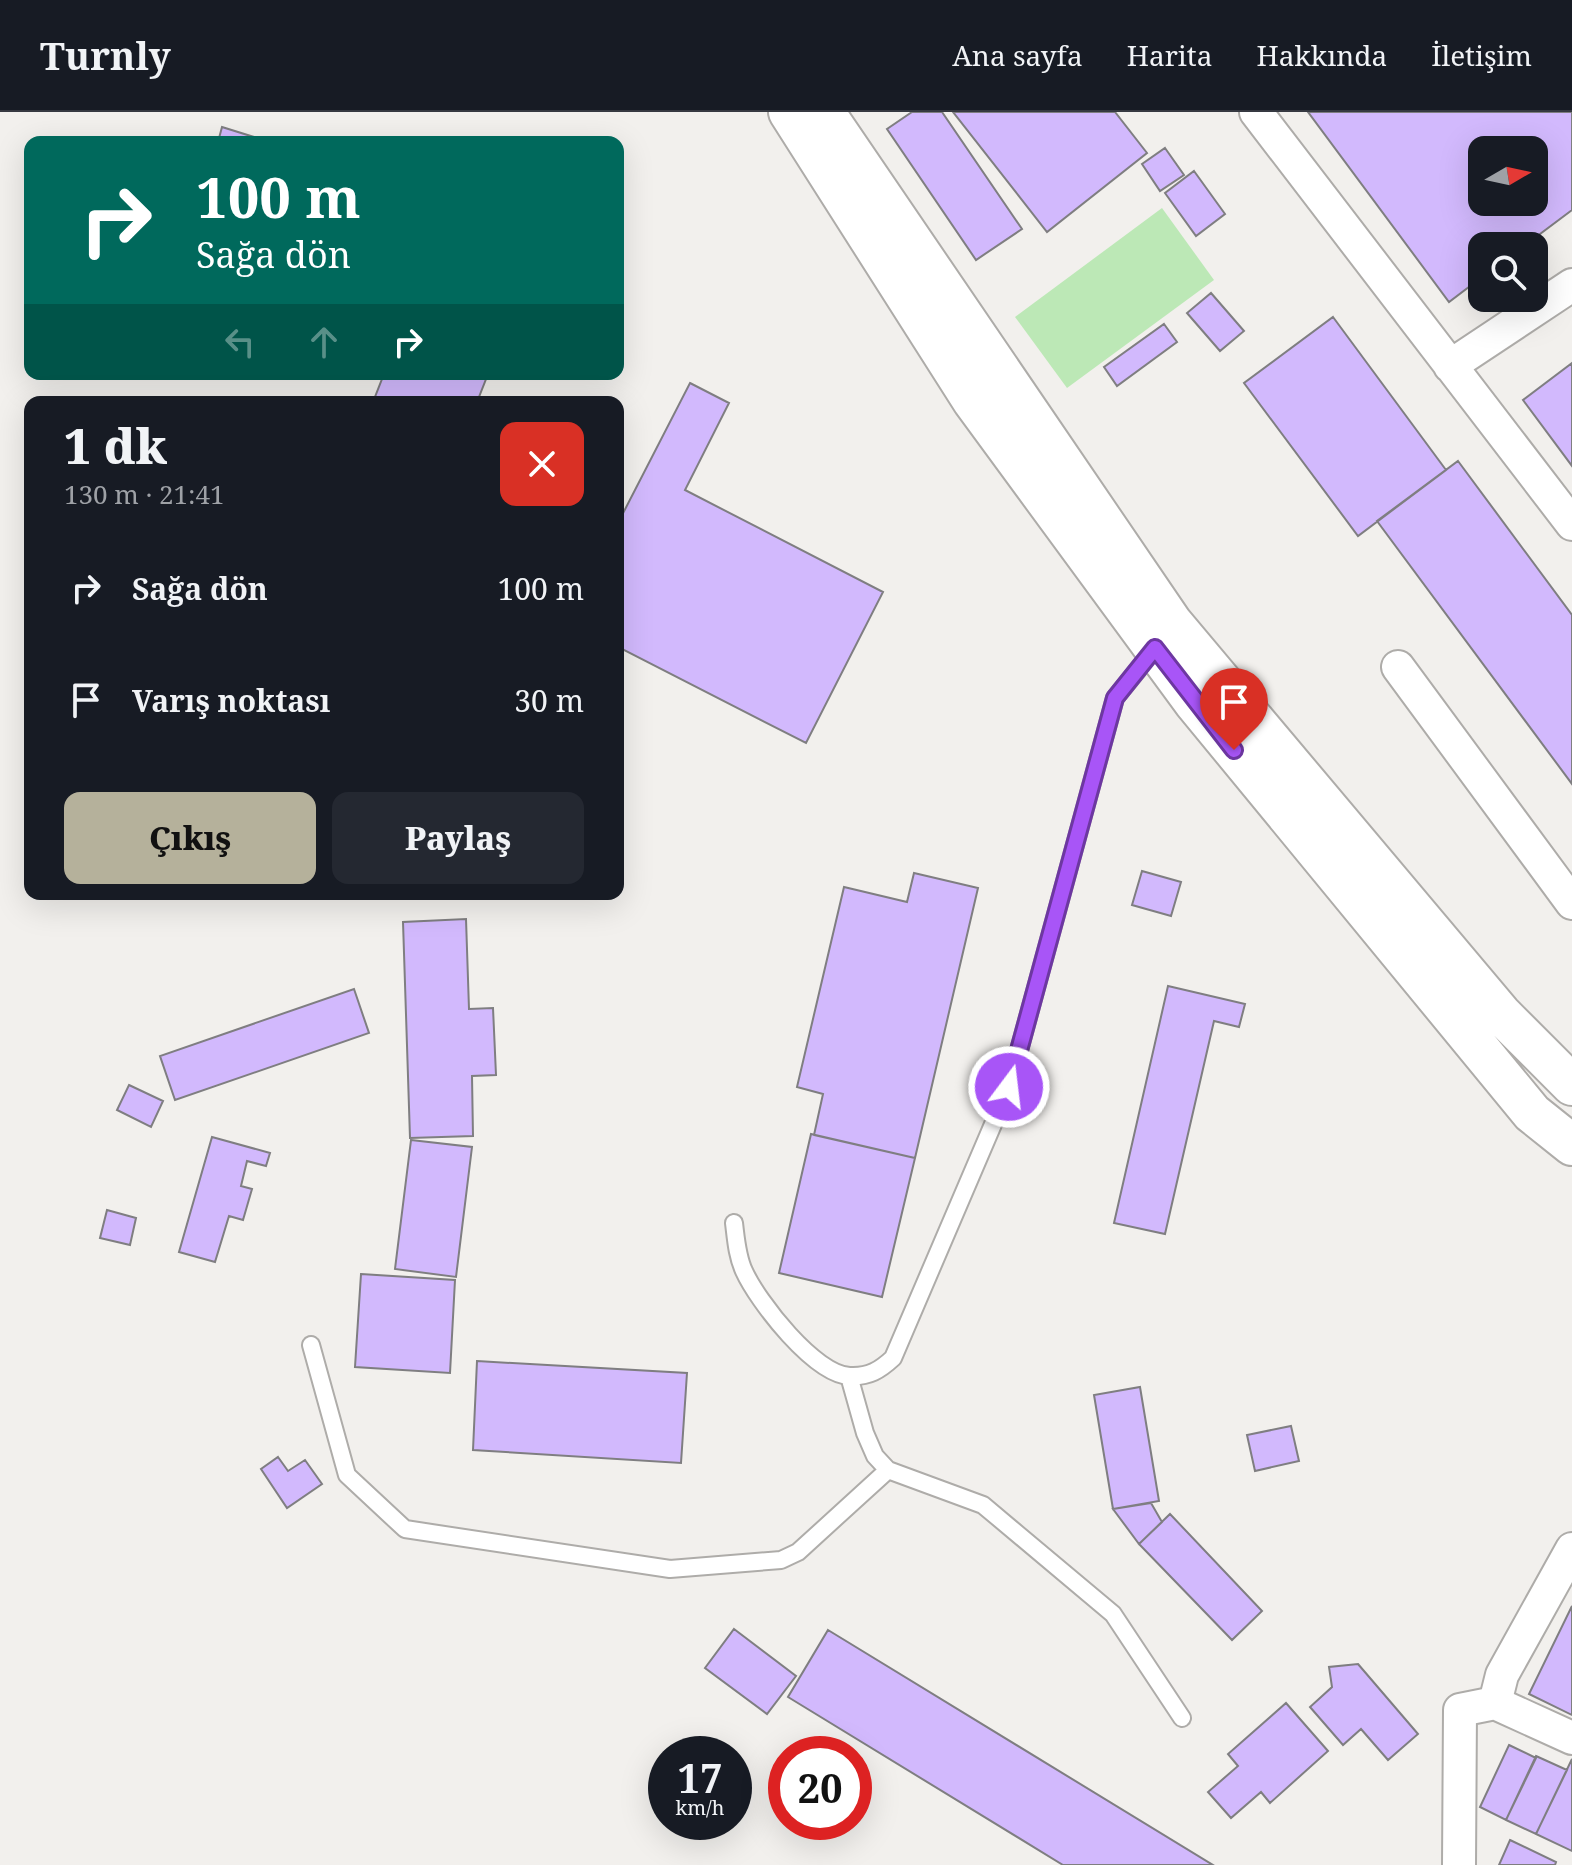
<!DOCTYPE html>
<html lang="tr">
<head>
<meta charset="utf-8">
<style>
	:root { --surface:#171b24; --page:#242831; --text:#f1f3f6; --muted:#9ea1a6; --line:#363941; --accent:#b5b19b }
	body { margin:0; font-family:"Noto Serif",serif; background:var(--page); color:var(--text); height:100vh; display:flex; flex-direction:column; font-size:30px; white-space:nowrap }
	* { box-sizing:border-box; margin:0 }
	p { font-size:26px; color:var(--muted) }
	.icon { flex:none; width:44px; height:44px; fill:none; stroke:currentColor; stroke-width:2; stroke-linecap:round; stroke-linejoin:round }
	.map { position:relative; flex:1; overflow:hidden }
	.sheet { position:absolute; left:24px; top:284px; width:600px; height:504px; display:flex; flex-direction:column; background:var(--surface); border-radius:16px; box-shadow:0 8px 32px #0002 }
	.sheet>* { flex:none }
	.banner { position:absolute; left:24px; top:24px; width:600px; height:244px; border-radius:16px; box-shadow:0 8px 32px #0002; background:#00695c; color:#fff; overflow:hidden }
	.needle { width:52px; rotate:81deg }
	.controls { position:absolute; left:1468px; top:24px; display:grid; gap:16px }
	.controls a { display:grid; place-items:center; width:80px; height:80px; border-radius:16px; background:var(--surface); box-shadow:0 8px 32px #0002; font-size:40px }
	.speed { position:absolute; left:648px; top:1624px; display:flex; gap:16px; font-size:40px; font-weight:700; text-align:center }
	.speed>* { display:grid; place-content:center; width:104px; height:104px; border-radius:50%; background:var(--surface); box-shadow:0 8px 32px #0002; line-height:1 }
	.speed small { font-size:20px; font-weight:400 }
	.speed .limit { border:12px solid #d22; background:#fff; color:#111 }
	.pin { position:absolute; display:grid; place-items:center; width:68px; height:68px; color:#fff; margin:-82px -34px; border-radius:50% 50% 50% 0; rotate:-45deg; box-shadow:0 0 8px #0007 }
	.pin .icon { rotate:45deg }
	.me { position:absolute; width:88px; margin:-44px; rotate:15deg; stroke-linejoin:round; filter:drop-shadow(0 0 6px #0008) }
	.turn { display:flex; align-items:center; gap:28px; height:168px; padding:0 40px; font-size:36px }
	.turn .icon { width:104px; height:104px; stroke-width:2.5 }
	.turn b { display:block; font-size:56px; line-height:68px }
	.lanes { display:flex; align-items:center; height:76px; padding:0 40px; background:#0003; justify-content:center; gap:40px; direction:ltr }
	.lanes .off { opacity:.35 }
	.round { display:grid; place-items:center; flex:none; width:84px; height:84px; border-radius:16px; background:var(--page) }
	.summary { display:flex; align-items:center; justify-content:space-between; height:136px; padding:0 40px }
	h1 { font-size:48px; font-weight:800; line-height:60px }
	.button { display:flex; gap:16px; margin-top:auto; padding:16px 40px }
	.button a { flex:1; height:92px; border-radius:16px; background:var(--accent); color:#111; font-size:32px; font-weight:800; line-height:92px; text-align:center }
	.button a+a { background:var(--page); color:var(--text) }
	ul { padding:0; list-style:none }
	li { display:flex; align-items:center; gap:24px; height:112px; padding:0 40px }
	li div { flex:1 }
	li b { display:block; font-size:30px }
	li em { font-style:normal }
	header { display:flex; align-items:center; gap:48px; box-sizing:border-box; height:112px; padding:0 40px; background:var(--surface); border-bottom:2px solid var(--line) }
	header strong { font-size:38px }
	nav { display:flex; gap:44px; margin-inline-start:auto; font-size:28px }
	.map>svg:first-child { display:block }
	.green { fill:#bce8b6 }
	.building { fill:#d2b9fd; stroke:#7f7e81; stroke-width:2; fill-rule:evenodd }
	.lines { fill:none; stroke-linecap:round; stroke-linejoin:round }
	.service-casing { stroke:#aeaca9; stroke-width:20 }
	.minor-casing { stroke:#aeaca9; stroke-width:36 }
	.tertiary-casing { stroke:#aeaca9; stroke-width:44 }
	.service { stroke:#fff; stroke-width:16 }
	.minor { stroke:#fff; stroke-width:32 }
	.tertiary { stroke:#fff; stroke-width:40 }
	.route-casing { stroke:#6d37a1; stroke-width:20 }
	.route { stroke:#a855f7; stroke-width:14 }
</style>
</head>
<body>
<header>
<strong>Turnly</strong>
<nav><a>Ana sayfa</a><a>Harita</a><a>Hakkında</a><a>İletişim</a></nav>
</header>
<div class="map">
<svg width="1572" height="1753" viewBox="0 0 1572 1753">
	<rect width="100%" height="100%" fill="#f2f0ed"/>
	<path class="green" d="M1162 96 1214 168 1067 276 1015 205Z"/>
	<path class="building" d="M912 0H942L1022 117 976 148 887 17Z
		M953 0H1115L1147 41 1047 120Z
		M1308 0H1572V98L1524 134H1482V165L1449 190ZM1482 38H1534V90H1482Z
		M222 15 270 30H218Z
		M1165 36 1184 63 1160 79 1142 52Z
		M1194 59 1225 102 1196 124 1165 81Z
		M1211 181 1244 219 1220 239 1187 201Z
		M1333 205 1446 358 1358 424 1244 271Z
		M1164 212 1177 230 1117 274 1104 255Z
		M1572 251V354L1523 288Z
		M384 262H488L477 290H373Z
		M690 271 729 291 685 378 883 480 806 631 618 535V411Z
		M1458 349 1572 503V672L1377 409Z
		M1142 759 1181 770 1171 804 1132 793Z
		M914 761 978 776 915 1046 814 1023 823 982 797 975 844 775 907 790Z
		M466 807 469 897 493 896 496 963 472 964 473 1024 410 1026 403 810Z
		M1168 874 1245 892 1239 915 1214 909 1165 1122 1114 1111Z
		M354 877 369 921 175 988 160 944Z
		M129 973 163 989 151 1015 117 998Z
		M811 1022 915 1046 882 1185 779 1161Z
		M212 1025 270 1041 266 1054 247 1049 241 1074 252 1077 243 1108 229 1104 215 1150 179 1140Z
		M411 1028 472 1035 456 1165 395 1157Z
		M107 1098 136 1106 130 1133 100 1126Z
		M361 1162 455 1168 450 1261 355 1255Z
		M477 1249 687 1261 681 1351 473 1338Z
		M1140 1275 1159 1389 1113 1397 1094 1283Z
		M1291 1314 1299 1349 1255 1359 1247 1323Z
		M278 1345 288 1359 305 1348 322 1372 287 1396 261 1357Z
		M1151 1391 1162 1410 1139 1432 1113 1397Z
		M1170 1402 1262 1499 1232 1528 1139 1432Z
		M1572 1494V1603L1529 1582Z
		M734 1517 796 1564 767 1602 705 1556Z
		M828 1518 1213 1753H1063L788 1585Z
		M1358 1552 1418 1622 1388 1648 1361 1617 1343 1633 1310 1595 1332 1575 1329 1555Z
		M1286 1591 1328 1639 1270 1691 1261 1680 1231 1706 1208 1680 1238 1654 1228 1642Z
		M1509 1633 1536 1646 1506 1708 1480 1695Z
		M1536 1644 1567 1658 1536 1722 1506 1708Z
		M1572 1647V1739L1536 1722Z
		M1510 1728 1556 1750 1555 1753H1499Z"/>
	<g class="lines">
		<defs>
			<path id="service" d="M734 1111C736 1127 737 1144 744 1159 758 1190 815 1263 850 1264 869 1265 880 1258 893 1246L1009 975 1115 586 1154 538
				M311 1233 347 1363 405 1417 670 1457 781 1448 798 1440 888 1358
				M849 1264 865 1321 875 1344 888 1358 983 1393 1113 1502 1182 1606"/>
			<path id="minor" d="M1256 0 1572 412
				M1450 254 1572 173
				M1398 555 1572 791
				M1495 1591 1572 1626
				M1459 1753 1460 1598 1495 1591 1502 1563 1572 1437"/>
			<path id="tertiary" d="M789 0 973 289 1194 590 1532 1001 1572 1033
				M824 0 1172 511 1501 902 1572 973"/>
		</defs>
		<use href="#service" class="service-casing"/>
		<use href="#minor" class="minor-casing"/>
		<use href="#tertiary" class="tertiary-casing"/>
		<use href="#service" class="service"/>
		<use href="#minor" class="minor"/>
		<use href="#tertiary" class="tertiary"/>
	</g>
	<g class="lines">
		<defs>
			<path id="route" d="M1009 975 1115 586 1155 536 1234 638"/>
		</defs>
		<use href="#route" class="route-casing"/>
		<use href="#route" class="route"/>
	</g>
</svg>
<div class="controls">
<a><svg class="needle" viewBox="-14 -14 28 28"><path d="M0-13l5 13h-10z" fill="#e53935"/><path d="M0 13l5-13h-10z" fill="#9ea1a6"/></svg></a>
<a><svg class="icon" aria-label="search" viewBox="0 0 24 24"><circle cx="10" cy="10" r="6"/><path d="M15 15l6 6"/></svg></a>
</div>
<div class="speed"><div>17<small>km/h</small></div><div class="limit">20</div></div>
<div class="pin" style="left:1234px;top:638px;background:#d93025"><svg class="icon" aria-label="arrive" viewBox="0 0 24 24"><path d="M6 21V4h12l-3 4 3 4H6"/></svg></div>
<svg class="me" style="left:1009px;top:975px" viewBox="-20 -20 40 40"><circle r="17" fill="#a855f7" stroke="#fff" stroke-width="3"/><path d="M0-11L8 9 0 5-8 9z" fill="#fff"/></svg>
<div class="banner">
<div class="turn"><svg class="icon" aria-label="right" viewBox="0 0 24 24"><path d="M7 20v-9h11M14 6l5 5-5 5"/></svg><div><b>100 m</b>Sağa dön</div></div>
<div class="lanes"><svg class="icon off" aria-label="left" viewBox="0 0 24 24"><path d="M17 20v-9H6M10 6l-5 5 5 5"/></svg><svg class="icon off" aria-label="ahead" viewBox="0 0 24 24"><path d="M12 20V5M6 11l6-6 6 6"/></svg><svg class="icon" aria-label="right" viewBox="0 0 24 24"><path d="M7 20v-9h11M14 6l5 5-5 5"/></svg></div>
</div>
<section class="sheet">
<div class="summary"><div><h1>1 dk</h1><p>130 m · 21:41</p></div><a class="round" style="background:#d93025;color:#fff"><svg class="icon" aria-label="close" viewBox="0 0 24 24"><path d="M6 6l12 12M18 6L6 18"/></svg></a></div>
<ul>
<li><svg class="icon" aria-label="right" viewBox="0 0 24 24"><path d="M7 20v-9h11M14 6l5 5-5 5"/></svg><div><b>Sağa dön</b></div><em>100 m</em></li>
<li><svg class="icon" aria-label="arrive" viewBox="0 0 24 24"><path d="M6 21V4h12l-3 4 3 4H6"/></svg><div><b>Varış noktası</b></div><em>30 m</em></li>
</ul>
<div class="button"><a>Çıkış</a><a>Paylaş</a></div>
</section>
</div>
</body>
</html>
